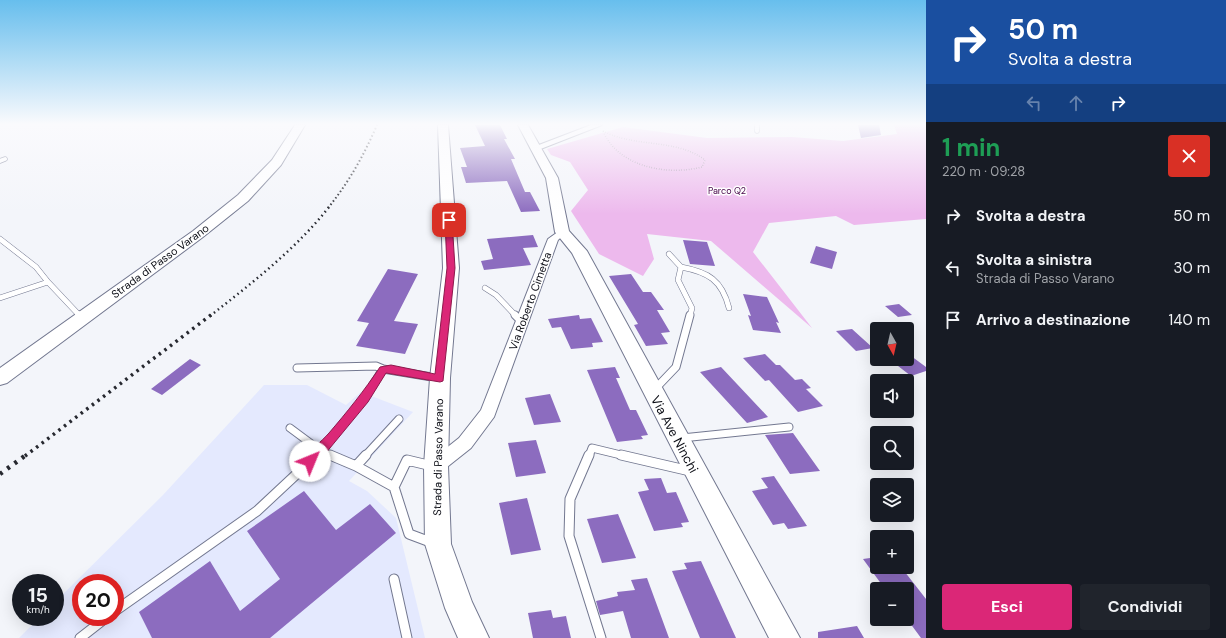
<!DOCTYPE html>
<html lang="it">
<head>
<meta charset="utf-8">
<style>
	:root { --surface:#171b24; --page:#20242c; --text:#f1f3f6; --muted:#9ea1a6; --accent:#db2777 }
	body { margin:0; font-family:"DM Sans",sans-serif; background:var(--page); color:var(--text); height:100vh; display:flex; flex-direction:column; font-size:15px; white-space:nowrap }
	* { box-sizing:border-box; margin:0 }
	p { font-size:13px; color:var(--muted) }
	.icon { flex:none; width:22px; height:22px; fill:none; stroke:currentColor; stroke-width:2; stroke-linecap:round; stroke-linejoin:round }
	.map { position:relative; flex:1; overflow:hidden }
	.sheet { display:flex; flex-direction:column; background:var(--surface); width:300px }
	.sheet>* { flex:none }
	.banner { background:#1a4fa0; color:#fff; overflow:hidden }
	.needle { width:26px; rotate:172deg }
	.tools { position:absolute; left:870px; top:322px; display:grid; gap:8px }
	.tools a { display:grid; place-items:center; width:44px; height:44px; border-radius:4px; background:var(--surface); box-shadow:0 4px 16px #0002; font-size:20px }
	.speed { position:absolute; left:12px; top:574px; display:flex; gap:8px; font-size:20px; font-weight:700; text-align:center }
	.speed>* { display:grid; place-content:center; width:52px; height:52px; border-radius:50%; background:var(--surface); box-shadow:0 4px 16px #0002; line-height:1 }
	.speed small { font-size:10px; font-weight:400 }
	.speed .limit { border:6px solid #d22; background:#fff; color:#111 }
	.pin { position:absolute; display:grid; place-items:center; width:34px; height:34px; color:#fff; margin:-17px; border-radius:8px; box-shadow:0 2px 6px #0006 }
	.me { position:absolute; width:44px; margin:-22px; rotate:45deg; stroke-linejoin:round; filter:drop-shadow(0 0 3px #0008) }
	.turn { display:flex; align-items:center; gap:14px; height:84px; padding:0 16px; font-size:18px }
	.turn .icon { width:52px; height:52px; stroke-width:2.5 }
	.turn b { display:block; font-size:28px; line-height:34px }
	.lanes { display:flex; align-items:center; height:38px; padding:0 16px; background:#0003; justify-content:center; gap:20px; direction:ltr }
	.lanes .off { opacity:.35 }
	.round { display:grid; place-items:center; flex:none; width:42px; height:42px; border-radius:4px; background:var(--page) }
	.headline { display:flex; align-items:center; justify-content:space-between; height:68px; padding:0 16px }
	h1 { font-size:24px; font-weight:700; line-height:30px; color:#1e9e55 }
	.action { display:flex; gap:8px; margin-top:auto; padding:8px 16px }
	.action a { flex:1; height:46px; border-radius:4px; background:var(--accent); color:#fff; font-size:16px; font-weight:700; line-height:46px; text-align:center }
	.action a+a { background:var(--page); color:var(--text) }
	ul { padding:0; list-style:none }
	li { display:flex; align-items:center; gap:12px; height:52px; padding:0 16px }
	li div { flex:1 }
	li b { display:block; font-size:15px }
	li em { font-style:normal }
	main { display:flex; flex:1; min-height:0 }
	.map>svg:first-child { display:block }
	.built { fill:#e4e9fe; fill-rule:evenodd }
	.green { fill:#edb9ed }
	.building { fill:#8c6cbf }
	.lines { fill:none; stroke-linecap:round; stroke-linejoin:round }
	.lane-far3-casing { stroke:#737890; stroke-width:5.5 }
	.lane-far2-casing { stroke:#737890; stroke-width:6 }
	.lane-far1-casing { stroke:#737890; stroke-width:9 }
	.lane-casing { stroke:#737890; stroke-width:11 }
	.street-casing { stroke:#737890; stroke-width:2 }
	.secondary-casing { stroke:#737890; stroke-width:2 }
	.path { stroke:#7e8087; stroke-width:1.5; stroke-dasharray:0.5 2; stroke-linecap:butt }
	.lane-far3 { stroke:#fff; stroke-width:4 }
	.lane-far2 { stroke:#fff; stroke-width:5 }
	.lane-far1 { stroke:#fff; stroke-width:7 }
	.lane { stroke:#fff; stroke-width:9 }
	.street { fill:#fff; fill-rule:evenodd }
	.secondary { fill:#fff; fill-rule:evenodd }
	.rail-far3 { stroke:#26282f; stroke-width:2; stroke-dasharray:1.5 2.5; stroke-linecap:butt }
	.rail-far2 { stroke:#26282f; stroke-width:2.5; stroke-dasharray:1.5 3.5; stroke-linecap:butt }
	.rail-far1 { stroke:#26282f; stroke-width:3.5; stroke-dasharray:2.5 4.5; stroke-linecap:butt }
	.rail { stroke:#26282f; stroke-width:4.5; stroke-dasharray:3 6; stroke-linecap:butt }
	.route { fill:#db2777; stroke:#8e194d }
	.labels { text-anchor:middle; stroke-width:3; stroke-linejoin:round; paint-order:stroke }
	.far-park-label { font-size:9px; fill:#460449; stroke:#fff }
	.street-label { font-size:11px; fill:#0a0c14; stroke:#fff }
	.near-street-label { font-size:13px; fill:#0a0c14; stroke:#fff }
</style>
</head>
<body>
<main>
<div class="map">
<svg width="926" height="638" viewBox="0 0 926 638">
	<rect width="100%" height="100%" fill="#f3f5fa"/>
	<path class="built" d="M264 385H307L346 405 361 392 413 412 349 481 367 491 396 518 425 638H19L40 617H55V602L163 495ZM81 583H115V617H81Z"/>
	<path class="green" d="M894 125H926V219L854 225 836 216 769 223 753 252 812 328 711 241 647 234 654 259 643 276 599 254 571 211 588 190 570 162 551 155 547 149 623 127 707 138 792 137 843 141 897 134Z"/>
	<path class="building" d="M475 125H500L507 139H504L515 159H511L525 192H530L540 211 521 212 507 181 466 183 461 167H467L460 148 485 146Z
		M858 125H879L881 135 861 138Z
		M533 235 538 247 523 248 531 265 484 270 481 261 493 259 487 239Z
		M683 240 707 242 715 266 690 264Z
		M816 246 837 252 832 269 810 263Z
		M388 269 418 274 394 321 418 324 405 354 356 346 369 323 357 321Z
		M631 274 643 292H651L664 310H657L670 332 661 333 668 344 646 346 634 325 638 324 609 276Z
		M743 294 767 297 779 323 776 322 781 333 753 330 748 315 751 316Z
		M899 304 912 315 898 317 885 306Z
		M579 315 580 319 591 318 603 342 592 343 593 347 571 349 561 327 552 328 548 319Z
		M852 329 873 348 856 351 836 331Z
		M907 353 926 367V371L911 376 889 359H907Z
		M765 354 776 365H780L795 380 802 379 811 388 806 389 823 406 798 412 769 380 765 381 743 358Z
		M190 359 201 365 162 395 151 389Z
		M615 367 620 378H616L630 410H636L648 435 641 436 643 439 617 442 587 370Z
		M721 367 768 417 747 423 700 372Z
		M550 394 561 422 534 425 525 398Z
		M793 433 820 471 790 474 765 435Z
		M536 440 546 473 516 477 508 443Z
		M774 476 807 526 788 529 784 523 773 525 752 491 768 488 761 478Z
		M661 478 667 493 676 492 689 522 681 523 683 527 654 531 638 492 649 490 644 479Z
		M304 491 336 530 370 504 396 533 270 638H152L139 612 210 561 240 611 280 579 247 531Z
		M527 498 541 550 511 555 499 503Z
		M618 514 636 558 602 563 587 519Z
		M877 557V567H901L926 599V638H921L907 619V589H885L863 559Z
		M701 561 736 638H700L672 571 687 569 684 563Z
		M647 578 669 638H631L623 611 600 615 596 601 618 596 617 592 635 590 631 580Z
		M551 610 553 618 566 616 571 638H533L528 613Z
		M857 626 864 638H818V632Z"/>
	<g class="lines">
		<defs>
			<path id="lane-far3" d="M757 125V131
				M0 161 5 159"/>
			<path id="lane-far2" d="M0 239 36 267 48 282
				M669 254 681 267 678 280 692 308 690 316
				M681 267C708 272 722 280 729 308
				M485 288 496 295 516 316
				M0 298 48 282 80 316"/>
			<path id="lane-far1" d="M79 315 82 318
				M515 315 522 322
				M297 368 376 366 383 369 438 378
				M655 389 676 367 690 315
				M290 428 321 451 332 456
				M682 438 789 427
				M316 456 364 399 383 369
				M365 456 399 419
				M589 456 592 448 625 456"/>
			<path id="lane" d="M330 455 356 466 394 487
				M589 455 570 499 569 536 601 638
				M621 455 690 471
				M356 466 366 455
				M432 466 407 460 394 487 409 534 433 543
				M394 579 407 638
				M115 611 257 511 317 455
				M80 638 107 617"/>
			<path id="street" d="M591 125H602L538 150H532L531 148Z
				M562 229 567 232 558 240 494 417 471 448 442 471 436 473 430 471 427 466 430 461 459 438 481 410 548 239Z"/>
			<path id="secondary" d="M295 125H305L281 165 248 201 203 237 7 383 0 385V368L193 231 238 195 272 160Z
				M438 125H448L459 268 450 378 448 466 451 544 472 602 489 638H458L445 608 425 544 424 466 430 378 443 268Z
				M518 125H528L558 178 569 231 587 251 800 638H769L572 253 555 232 546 178Z"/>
		</defs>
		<use href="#lane-far3" class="lane-far3-casing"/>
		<use href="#lane-far2" class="lane-far2-casing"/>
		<use href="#lane-far1" class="lane-far1-casing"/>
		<use href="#lane" class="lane-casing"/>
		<use href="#street" class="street-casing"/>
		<use href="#secondary" class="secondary-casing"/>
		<path class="path" d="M603 131C635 148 676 138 705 160L702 167C667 176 618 167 603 131Z"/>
		<use href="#lane-far3" class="lane-far3"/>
		<use href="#lane-far2" class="lane-far2"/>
		<use href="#lane-far1" class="lane-far1"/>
		<use href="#lane" class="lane"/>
		<use href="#street" class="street"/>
		<use href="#secondary" class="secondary"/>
		<path class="rail-far3" d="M328 208C349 182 364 155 377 125"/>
		<path class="rail-far2" d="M210 316C252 283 296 249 329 207"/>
		<path class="rail-far1" d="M25 456 211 315"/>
		<path class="rail" d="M0 474 26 455"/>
	</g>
	<linearGradient id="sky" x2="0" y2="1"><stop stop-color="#67beed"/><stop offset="0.58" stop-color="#fafafd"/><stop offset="1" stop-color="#fafafd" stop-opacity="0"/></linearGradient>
	<rect width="926" height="214" fill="url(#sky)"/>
	<path class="route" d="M449 218 452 220 455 268 443 381 440 382 386 373 368 402 325 454 314 464 310 466 306 464 304 461C308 452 322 441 329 433 347 412 364 391 380 367L391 365 435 374 447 268 445 220Z"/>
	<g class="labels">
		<g class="far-park-label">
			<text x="727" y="194">Parco Q2</text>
		</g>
		<g class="street-label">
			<text transform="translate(160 261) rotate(-36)" y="4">Strada di Passo Varano</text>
			<text transform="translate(530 301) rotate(-70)" y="4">Via Roberto Cimetta</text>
			<text transform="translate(438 457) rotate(-89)" y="4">Strada di Passo Varano</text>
		</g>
		<g class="near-street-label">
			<text transform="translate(675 434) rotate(62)" y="5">Via Ave Ninchi</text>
		</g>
	</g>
</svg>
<div class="tools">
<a><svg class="needle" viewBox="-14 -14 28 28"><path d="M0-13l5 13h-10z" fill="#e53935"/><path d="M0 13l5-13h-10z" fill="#9ea1a6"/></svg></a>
<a><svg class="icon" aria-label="sound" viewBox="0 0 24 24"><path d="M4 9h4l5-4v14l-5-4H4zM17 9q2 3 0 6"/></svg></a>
<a><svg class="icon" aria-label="search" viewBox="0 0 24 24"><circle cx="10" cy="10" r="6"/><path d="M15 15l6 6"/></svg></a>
<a><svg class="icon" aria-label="layers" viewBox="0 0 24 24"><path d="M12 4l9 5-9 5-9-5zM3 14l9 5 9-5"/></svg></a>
<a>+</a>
<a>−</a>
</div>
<div class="speed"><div>15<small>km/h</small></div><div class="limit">20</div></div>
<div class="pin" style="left:449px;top:220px;background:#d93025"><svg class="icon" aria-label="arrive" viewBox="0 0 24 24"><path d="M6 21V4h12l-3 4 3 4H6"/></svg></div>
<svg class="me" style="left:310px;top:461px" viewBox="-20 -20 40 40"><circle r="19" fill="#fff"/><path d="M0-13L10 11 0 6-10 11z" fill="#db2777"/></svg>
</div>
<section class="sheet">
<div class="banner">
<div class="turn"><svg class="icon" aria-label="right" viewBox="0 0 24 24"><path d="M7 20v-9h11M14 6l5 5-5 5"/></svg><div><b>50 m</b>Svolta a destra</div></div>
<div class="lanes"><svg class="icon off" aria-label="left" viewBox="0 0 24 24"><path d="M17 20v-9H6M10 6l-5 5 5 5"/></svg><svg class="icon off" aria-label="ahead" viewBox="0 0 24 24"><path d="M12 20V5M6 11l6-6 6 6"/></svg><svg class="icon" aria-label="right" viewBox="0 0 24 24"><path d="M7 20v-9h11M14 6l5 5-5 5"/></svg></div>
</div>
<div class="headline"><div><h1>1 min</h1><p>220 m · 09:28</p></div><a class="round" style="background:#d93025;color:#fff"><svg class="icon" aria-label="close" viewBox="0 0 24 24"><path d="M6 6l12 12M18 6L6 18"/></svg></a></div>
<ul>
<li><svg class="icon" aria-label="right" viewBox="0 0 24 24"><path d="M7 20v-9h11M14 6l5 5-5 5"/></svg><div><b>Svolta a destra</b></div><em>50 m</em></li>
<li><svg class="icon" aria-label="left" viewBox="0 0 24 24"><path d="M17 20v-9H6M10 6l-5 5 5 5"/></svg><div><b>Svolta a sinistra</b><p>Strada di Passo Varano</p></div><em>30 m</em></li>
<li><svg class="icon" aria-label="arrive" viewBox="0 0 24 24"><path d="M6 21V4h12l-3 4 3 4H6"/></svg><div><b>Arrivo a destinazione</b></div><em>140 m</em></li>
</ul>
<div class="action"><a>Esci</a><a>Condividi</a></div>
</section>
</main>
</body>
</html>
